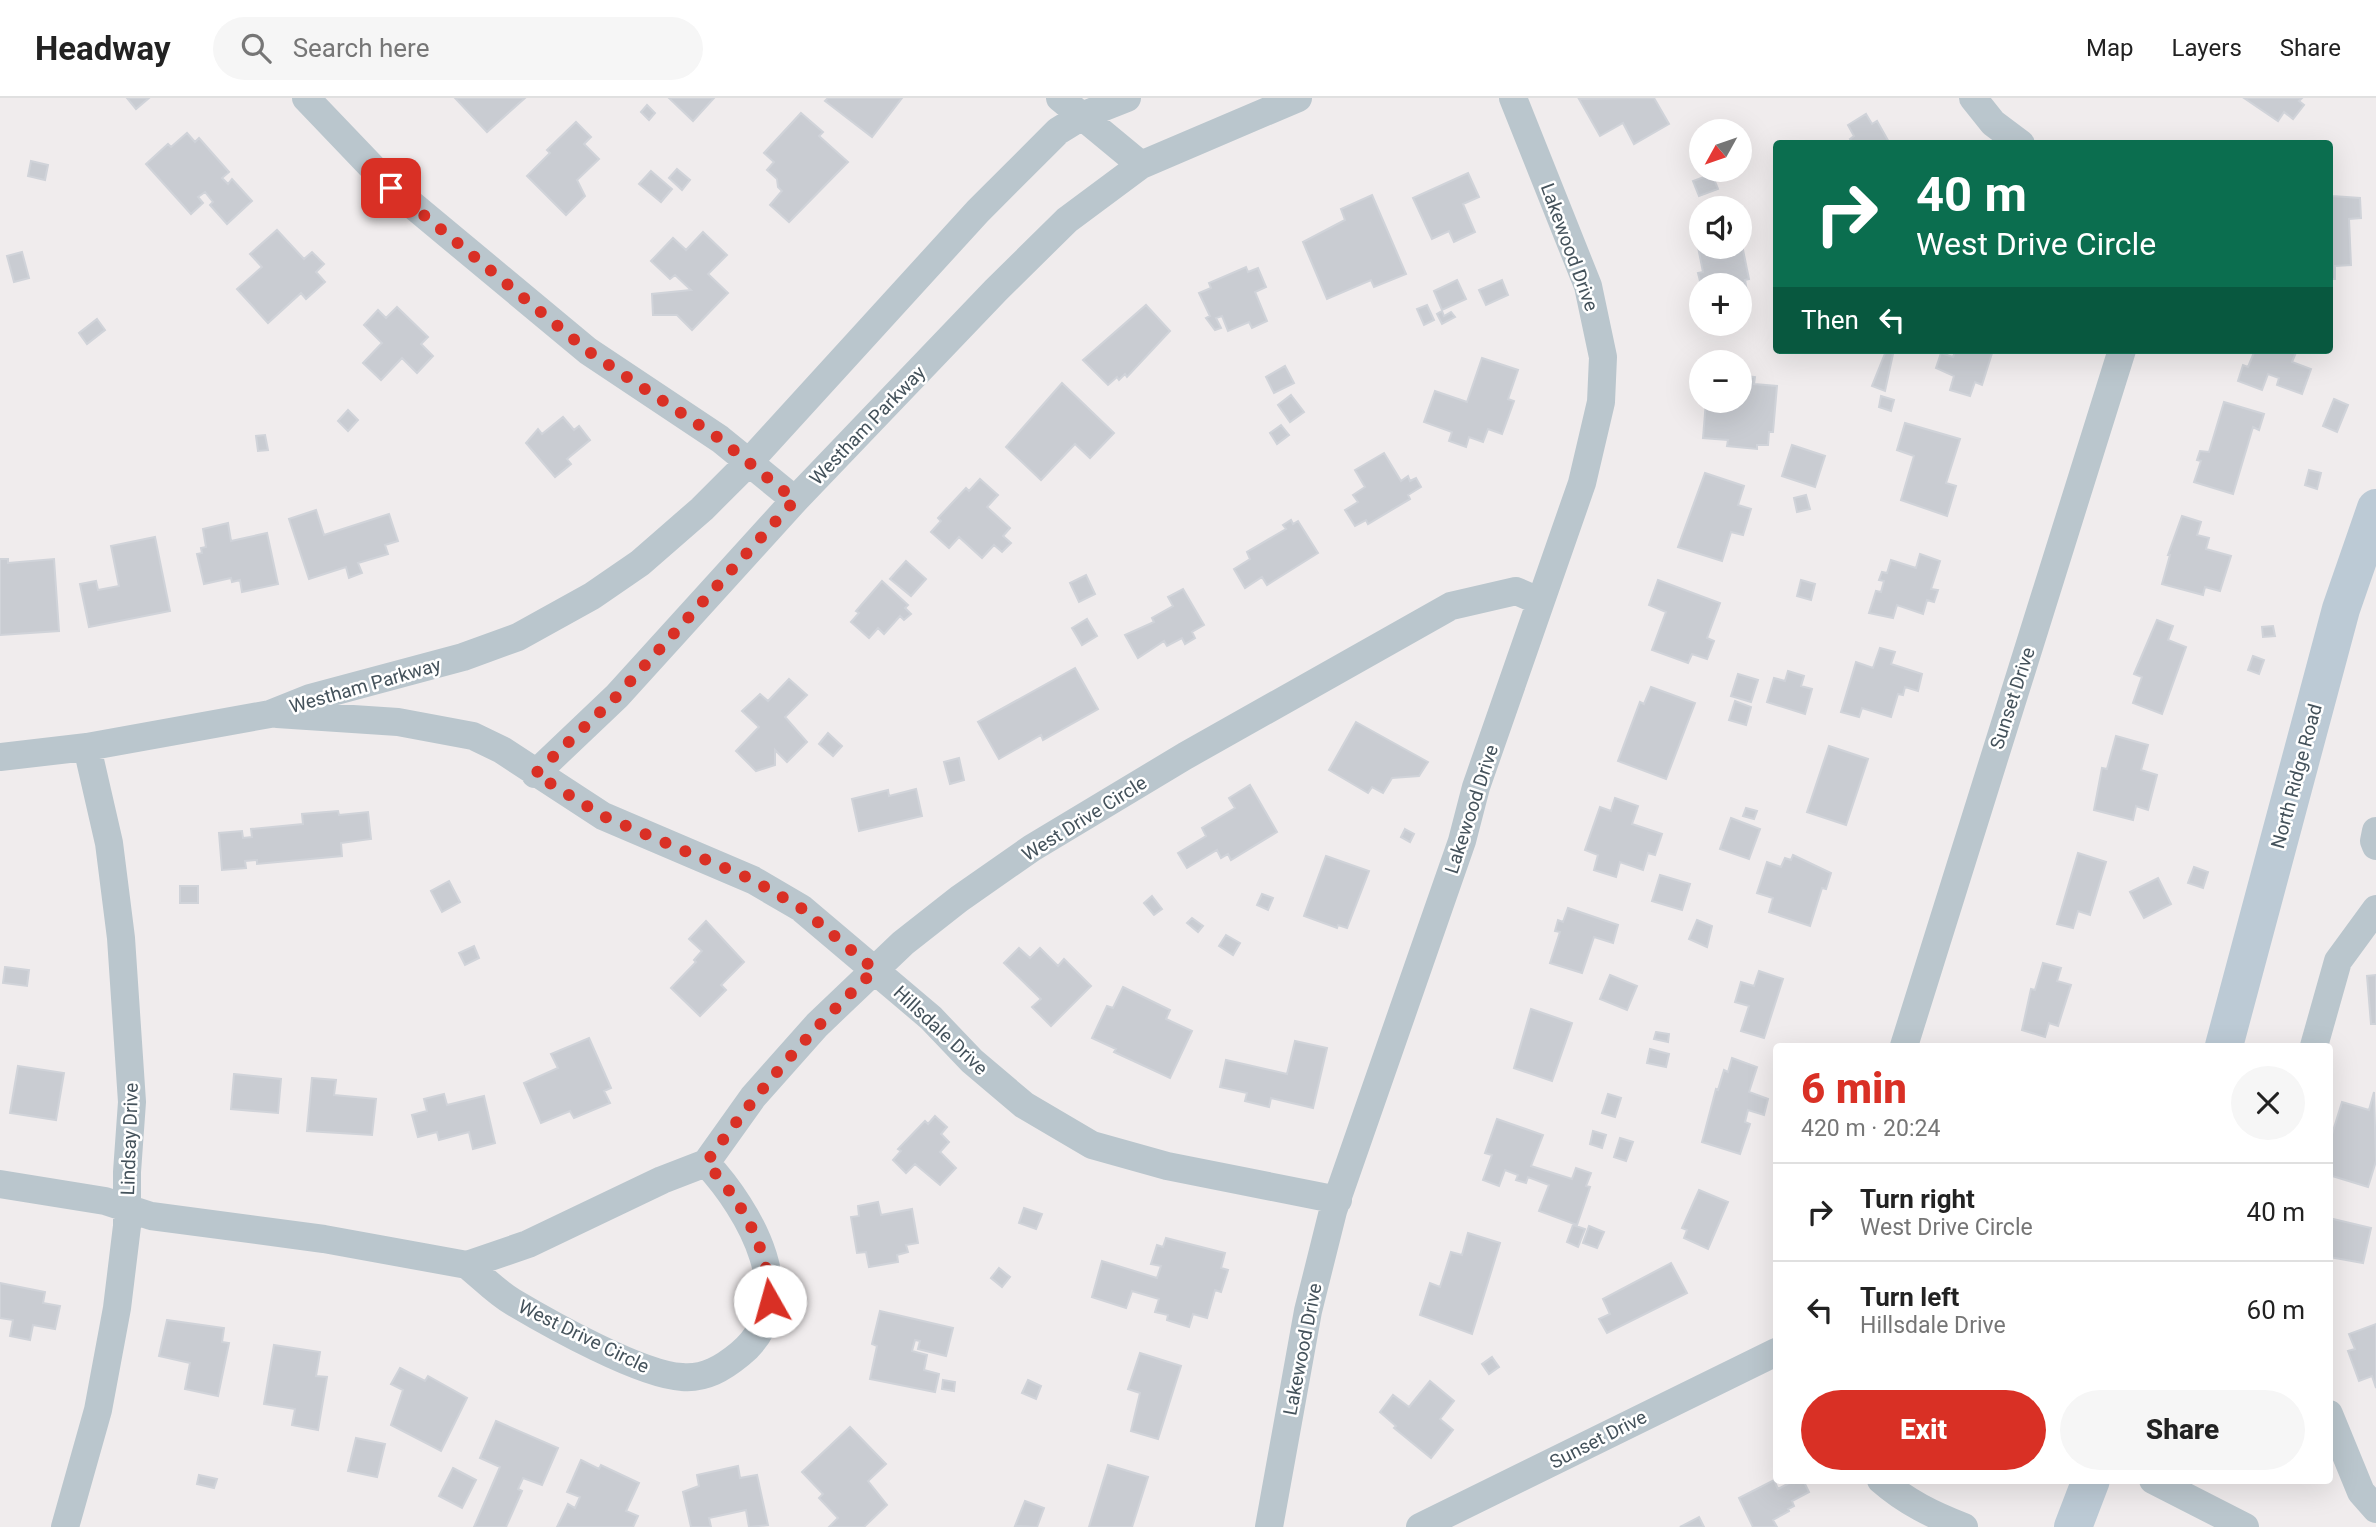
<!DOCTYPE html>
<html lang="en">
<head>
<meta charset="utf-8">
<style>
	:root { --surface:#fff; --page:#f6f6f6; --text:#222; --muted:#767676; --line:#e0e0e0; --accent:#d93025 }
	body { margin:0; font-family:Roboto,sans-serif; background:var(--page); color:var(--text); height:100vh; display:flex; flex-direction:column; font-size:26px; white-space:nowrap }
	* { box-sizing:border-box; margin:0 }
	p { font-size:23px; color:var(--muted) }
	.icon { flex:none; width:38px; height:38px; fill:none; stroke:currentColor; stroke-width:2; stroke-linecap:round; stroke-linejoin:round }
	.map { position:relative; flex:1; overflow:hidden }
	.details { position:absolute; left:1773px; top:945px; width:560px; height:441px; display:flex; flex-direction:column; background:var(--surface); border-radius:7px; box-shadow:0 7px 28px #0002 }
	.details>* { flex:none }
	.guide { position:absolute; left:1773px; top:42px; width:560px; height:214px; border-radius:7px; box-shadow:0 7px 28px #0002; background:#0b6e4f; color:#fff; overflow:hidden }
	.needle { width:46px; rotate:230deg }
	.controls { position:absolute; left:1689px; top:21px; display:grid; gap:14px }
	.controls a { display:grid; place-items:center; width:63px; height:63px; border-radius:50%; background:var(--surface); box-shadow:0 7px 28px #0002; font-size:35px }
	.pin { position:absolute; display:grid; place-items:center; width:60px; height:60px; color:#fff; margin:-30px; border-radius:14px; box-shadow:0 4px 10px #0006 }
	.me { position:absolute; width:77px; margin:-38px; rotate:353deg; stroke-linejoin:round; filter:drop-shadow(0 0 5px #0008) }
	.turn { display:flex; align-items:center; gap:24px; height:147px; padding:0 28px; font-size:32px }
	.turn .icon { width:91px; height:91px; stroke-width:2.5 }
	.turn b { display:block; font-size:49px; line-height:60px }
	.then { display:flex; align-items:center; height:66px; padding:0 28px; background:#0003; gap:14px; font-size:26px }
	.round { display:grid; place-items:center; flex:none; width:74px; height:74px; border-radius:37px; background:var(--page) }
	.headline { display:flex; align-items:center; justify-content:space-between; height:119px; padding:0 28px }
	h1 { font-size:42px; font-weight:800; line-height:52px; color:var(--accent) }
	.cta { display:flex; gap:14px; margin-top:auto; padding:14px 28px }
	.cta a { flex:1; height:80px; border-radius:42px; background:var(--accent); color:#fff; font-size:28px; font-weight:800; line-height:80px; text-align:center }
	.cta a+a { background:var(--page); color:var(--text) }
	ul { padding:0; list-style:none }
	li { display:flex; align-items:center; gap:21px; height:98px; padding:0 28px; border-top:2px solid var(--line) }
	li div { flex:1 }
	li b { display:block; font-size:26px }
	li em { font-style:normal }
	header { display:flex; align-items:center; gap:42px; box-sizing:border-box; height:98px; padding:0 35px; background:var(--surface); border-bottom:2px solid var(--line) }
	header strong { font-size:33px }
	nav { display:flex; gap:38px; margin-inline-start:auto; font-size:24px }
	.search { width:490px; height:63px; background:var(--page); display:flex; align-items:center; gap:18px; box-sizing:border-box; padding:0 24px; border-radius:38px; color:var(--muted); font-size:26px }
	.map>svg:first-child { display:block }
	.building { fill:#c9ccd2; stroke:#d0d3d9; stroke-width:2 }
	.lines { fill:none; stroke-linecap:round; stroke-linejoin:round }
	.street { stroke:#bac6cd; stroke-width:28 }
	.secondary { stroke:#bccad5; stroke-width:38 }
	.route { stroke:#d93025; stroke-width:12; stroke-dasharray:0 21.6 }
	.labels { text-anchor:middle; stroke-width:5; stroke-linejoin:round; paint-order:stroke }
	.street-label { font-size:19px; fill:#44525b; stroke:#fff }
</style>
</head>
<body>
<header>
<strong>Headway</strong>
<div class="search"><svg class="icon" aria-label="search" viewBox="0 0 24 24"><circle cx="10" cy="10" r="6"/><path d="M15 15l6 6"/></svg>Search here</div>
<nav><a>Map</a><a>Layers</a><a>Share</a></nav>
</header>
<div class="map">
<svg width="2376" height="1429" viewBox="0 0 2376 1429">
	<rect width="100%" height="100%" fill="#f0eced"/>
	<path class="building" d="M127 0H149L136 11Z
		M455 0H525L487 34Z
		M669 0H714L693 23Z
		M828 0H902L872 39 825 3Z
		M1654 0 1669 26 1634 46 1623 25 1600 38 1579 1Z
		M2244 0H2302L2299 3 2304 7 2293 21 2284 14 2278 23Z
		M647 7 655 15 649 22 641 14Z
		M801 15 823 34 819 38 848 64 789 124 770 107 782 93 778 89 777 81 767 72 774 64 764 55Z
		M1866 16 1872 26 1877 23 1890 46H1853L1850 41 1854 38 1848 27Z
		M576 24 591 39 584 46 599 61 577 82 585 98 566 117 527 78 550 55 547 52Z
		M187 35 195 44 199 40 229 74 222 80 228 86 232 81 252 103 227 126 210 107 213 104 205 94 198 99 203 105 191 116 146 66 168 46 171 49Z
		M31 63 48 67 45 82 28 78Z
		M677 71 690 82 682 92 669 80Z
		M651 73 672 91 661 104 639 86Z
		M1468 75 1479 99 1463 106 1475 134 1454 144 1449 133 1432 141 1413 100Z
		M1712 76 1718 91 1699 98 1693 83Z
		M2329 86H2332V98L2360 100 2361 120 2349 121 2351 167 2335 168V181H2329Z
		M1372 97 1406 176 1374 189 1371 182 1327 201 1303 144 1345 122 1341 111Z
		M277 132 304 161 312 154 324 166 316 174 325 184 306 201 301 195 268 225 237 191 262 169 250 156Z
		M703 134 727 157 708 176 728 195 692 232 677 217H653L652 196 691 192 675 177 670 181 651 163 673 140 686 152Z
		M1740 137 1749 181 1745 182 1749 204 1743 205 1746 220 1740 221V187H1701L1698 175 1703 174 1697 144 1701 143V149H1740Z
		M22 154 29 180 14 184 7 158Z
		M1246 169 1248 174 1258 170 1266 189 1255 194 1267 223 1252 230 1249 224 1228 233 1222 218 1216 220 1221 230 1215 232 1206 220 1210 218 1199 195 1211 190 1209 185Z
		M1457 182 1466 201 1442 212 1434 193Z
		M1502 182 1508 197 1486 207 1479 192Z
		M1146 207 1170 233 1127 279 1125 276 1119 282 1117 279 1108 287 1083 262Z
		M1427 207 1434 222 1424 227 1417 211Z
		M397 209 428 239 421 246 433 258 417 275 402 260 381 282 363 265 382 245 364 227 378 212 386 220Z
		M1442 213 1444 218 1451 214 1455 219 1442 226 1437 216Z
		M97 221 105 232 87 246 79 235Z
		M1956 252H1993L1982 287 1975 284 1970 298 1950 292 1954 278 1936 270 1941 255 1953 259Z
		M2255 252H2297L2292 264 2311 271 2302 296 2277 287 2279 280 2268 276 2262 292 2238 283 2243 267 2248 269Z
		M1886 253 1893 256 1885 293 1872 288Z
		M1482 260 1518 272 1508 301 1514 303 1502 336 1488 331 1483 344 1469 339 1466 349 1449 343 1452 334 1424 324 1435 293 1467 304Z
		M1285 268 1294 285 1274 295 1266 279Z
		M1740 277 1755 279 1754 286 1777 288 1773 334H1769L1768 347H1757V351L1727 348 1728 342 1703 340 1706 303H1740Z
		M1062 285 1114 335 1090 360 1075 346 1041 382 1006 349Z
		M1291 297 1304 314 1290 324 1278 307Z
		M1881 298 1894 302 1891 313 1879 309Z
		M2334 301 2348 307 2337 334 2323 328Z
		M2224 304 2264 316 2259 332 2253 329 2233 396 2194 384 2201 363 2197 362 2200 353 2209 354Z
		M348 312 358 322 348 333 338 323Z
		M563 319 574 332 579 328 590 342 567 361 571 366 555 379 526 345 538 331 542 336Z
		M1905 325 1960 341 1946 385 1956 388 1947 418 1901 402 1914 358 1897 352Z
		M1281 327 1289 337 1277 346 1270 335Z
		M265 337 268 352 258 353 256 338Z
		M1792 347 1825 358 1815 389 1782 378Z
		M1384 355 1401 383 1408 378 1410 383 1416 380 1421 389 1408 397 1410 401 1368 426 1366 422 1355 428 1345 412 1358 404 1353 397 1365 389 1355 372Z
		M2309 372 2321 375 2317 391 2305 387Z
		M1705 375 1744 388 1738 407 1751 411 1743 437 1731 434 1722 463 1678 449Z
		M980 381 998 397 987 409 1010 430 1003 438 1011 445 1002 454 994 447 982 460 959 439 949 450 931 434 941 423 938 420 966 390 969 393Z
		M1806 397 1810 411 1797 414 1794 400Z
		M316 412 324 437 389 416 398 443 385 447 388 456 358 465 362 475 349 480 346 469 309 481 289 421Z
		M2182 418 2201 424 2197 437 2209 440 2206 451 2231 458 2220 493 2205 489 2203 497 2162 486 2170 457H2168Z
		M1291 422 1293 426 1298 423 1318 455 1267 487 1262 479 1245 490 1234 471 1250 461 1247 454 1286 431 1283 427Z
		M228 425 231 443 267 435 278 486 242 494 240 482 232 484 231 480 204 486 197 456 202 455 201 450 206 449 203 431Z
		M155 439 170 513 89 529 80 486 96 483 98 492 119 488 111 448Z
		M1920 456 1940 463 1931 491 1938 492 1934 504 1927 502 1923 516 1897 507 1893 520 1869 515 1876 493 1881 494 1884 483 1879 482 1882 474 1887 475 1891 462 1916 470Z
		M0 461H8V465L54 461 59 533 0 537Z
		M906 463 926 481 911 498 890 481Z
		M1086 477 1095 496 1079 504 1070 485Z
		M1658 482 1720 505 1707 540 1714 543 1707 561 1692 556 1688 565 1652 552 1666 514 1649 507Z
		M1801 482 1815 486 1811 502 1797 498Z
		M882 483 908 507 905 510 911 516 904 522 900 518 884 536 878 530 869 540 851 524 859 515 856 513Z
		M1183 491 1204 527 1192 534 1195 540 1185 546 1182 540 1167 548 1164 543 1138 560 1125 537 1154 524 1152 520 1173 508 1168 499Z
		M1087 521 1097 538 1082 547 1072 530Z
		M2157 522 2173 528 2168 542 2186 549 2162 616 2133 605 2142 579 2134 576Z
		M2273 528 2275 538 2263 539 2262 529Z
		M1880 550 1895 554 1891 566 1922 576 1918 593 1905 589 1903 597 1898 596 1891 619 1862 610 1859 619 1841 614 1856 564 1873 570Z
		M2253 558 2264 562 2259 576 2248 572Z
		M1075 570 1098 611 1043 642 1041 637 999 661 978 624Z
		M1788 573 1804 578 1801 588 1812 591 1805 616 1767 604 1774 580 1785 583Z
		M1738 576 1758 582 1751 604 1731 598Z
		M789 581 807 597 785 619 807 644 787 664 775 652V667L756 673 736 653 759 629 742 613 760 596 768 603Z
		M1651 589 1695 605 1666 681 1618 663 1640 604 1644 606Z
		M1735 603 1751 609 1746 627 1729 622Z
		M1356 624 1428 664 1419 678 1392 680 1383 695 1372 689 1368 695 1329 672Z
		M828 635 842 648 833 658 819 646Z
		M2116 638 2148 647 2141 672 2157 677 2148 712 2136 708 2133 722 2094 712 2102 670 2107 671Z
		M1829 648 1868 661 1846 727 1807 714Z
		M959 660 964 682 950 686 944 664Z
		M1250 687 1277 734 1231 762 1228 756 1221 760 1217 752 1187 770 1178 755 1206 738 1202 730 1235 710 1229 700Z
		M916 691 922 718 859 733 852 701 888 692 889 698Z
		M1615 700 1638 708 1632 726 1662 736 1655 757 1648 755 1643 772 1620 764 1616 779 1594 772 1598 757 1585 752 1600 709 1611 713Z
		M1746 710 1757 713 1754 721 1743 718Z
		M338 713 339 717 368 714 371 741 341 745 342 758 257 766V762L245 763 246 770 222 772 219 735 242 733 243 740 252 739 251 731 303 726 302 716Z
		M1731 720 1760 731 1749 761 1720 751Z
		M1405 731 1414 736 1410 744 1401 739Z
		M2078 755 2106 764 2090 817 2078 813 2073 830 2057 826Z
		M1793 757 1831 775 1826 791 1822 790 1810 828 1769 814 1773 800 1757 795 1767 764 1781 769 1785 760 1791 762Z
		M1326 758 1369 773 1347 830 1338 827 1337 830 1304 818Z
		M2194 769 2208 774 2203 790 2188 785Z
		M1660 777 1690 786 1682 812 1652 803Z
		M2158 780 2171 806 2144 820 2130 794Z
		M449 783 460 804 442 814 431 793Z
		M180 788H198V805H180Z
		M1262 796 1273 800 1268 812 1257 807Z
		M1152 798 1162 811 1154 817 1144 805Z
		M1568 810 1618 827 1613 845 1594 839 1582 875 1550 865 1560 834 1555 833 1558 822 1563 824Z
		M1192 820 1203 828 1198 834 1187 825Z
		M1697 822 1712 828 1707 849 1689 841Z
		M706 823 744 864 721 887 726 892 700 918 671 890 696 864 694 862 702 853 689 841Z
		M1226 837 1240 845 1233 857 1219 848Z
		M474 848 479 860 465 867 459 855Z
		M1019 850 1030 860 1040 850 1058 868 1064 861 1091 888 1051 928 1032 909 1041 901 1004 865Z
		M2043 865 2061 870 2057 883 2071 887 2058 928 2049 925 2045 939 2022 932 2031 891 2035 892Z
		M5 869 29 872 27 888 3 885Z
		M1759 873 1783 881 1764 940 1741 933 1749 908 1735 904 1741 884 1754 888Z
		M1610 877 1637 888 1627 912 1600 901Z
		M2376 877V926H2371L2367 878Z
		M1123 889 1170 912 1166 921 1192 933 1170 980 1114 954 1116 951 1092 940 1107 908 1113 910Z
		M1531 911 1572 925 1552 983 1514 970Z
		M1656 934 1669 936 1668 944 1654 941Z
		M589 940 611 990 604 993 610 1005 574 1020 570 1013 541 1025 524 985 558 970 551 956Z
		M1295 943 1327 950 1313 1010 1271 1000 1269 1009 1245 1003 1247 995 1220 989 1226 962 1287 976Z
		M1650 951 1669 956 1666 969 1647 965Z
		M1732 960 1757 969 1749 994 1768 1001 1764 1017 1748 1012 1745 1024 1750 1026 1740 1056 1702 1044 1716 991 1718 992 1724 972 1728 974Z
		M18 968 64 975 56 1022 10 1015Z
		M234 976 281 981 278 1015 231 1011Z
		M312 980 336 982 334 997 376 1001 372 1037 307 1033Z
		M2374 994 2376 1063 2368 1089 2329 1077 2332 1064 2329 1063V1046L2342 1004 2369 1012Z
		M444 996 447 1007 484 998 495 1045 473 1051 469 1034 439 1042 437 1034 418 1039 412 1017 427 1013 424 1001Z
		M1608 996 1621 1000 1615 1019 1602 1015Z
		M935 1018 947 1029 941 1036 949 1044 940 1054 956 1070 940 1087 915 1066 906 1075 893 1062 901 1053 898 1051 925 1023 928 1026Z
		M1497 1021 1543 1037 1531 1068 1572 1081 1576 1070 1591 1075 1586 1088 1590 1089 1577 1127 1539 1113 1549 1087 1528 1079 1526 1085 1516 1082 1518 1077 1505 1072 1499 1088 1483 1082 1492 1057 1485 1055Z
		M1593 1033 1606 1037 1602 1050 1590 1046Z
		M1620 1040 1633 1044 1626 1063 1614 1059Z
		M1699 1092 1728 1104 1708 1151 1684 1140 1687 1132 1682 1130Z
		M878 1104 881 1117 912 1111 918 1145 906 1147 908 1154 897 1157 898 1164 869 1169 866 1154 857 1155 851 1119 859 1118 858 1108Z
		M1024 1110 1042 1116 1036 1131 1019 1125Z
		M2329 1120 2371 1130 2363 1165 2329 1159Z
		M1573 1127 1585 1131 1578 1149 1567 1144Z
		M1589 1128 1604 1134 1597 1150 1583 1145Z
		M1468 1135 1500 1145 1472 1236 1420 1217 1430 1185 1440 1189 1451 1154 1462 1157Z
		M1166 1140 1225 1155 1221 1170 1228 1172 1221 1194 1215 1192 1207 1220 1193 1216 1189 1229 1167 1222 1168 1217 1155 1214 1159 1201 1132 1193 1126 1210 1092 1199 1102 1163 1157 1180 1161 1168 1151 1166 1157 1147 1163 1149Z
		M1671 1165 1687 1195 1607 1235 1599 1221 1610 1216 1603 1201Z
		M999 1170 1010 1179 1002 1189 991 1180Z
		M0 1185 45 1194 43 1205 60 1208 55 1231 33 1227 30 1242 10 1238 13 1222 0 1220Z
		M880 1213 953 1230 946 1258 918 1251 920 1243 915 1242 912 1253 927 1257 924 1272 939 1276 935 1294 870 1281 877 1248 872 1246Z
		M167 1222 224 1230 222 1244 229 1245 218 1298 185 1291 190 1265 159 1258Z
		M2376 1226V1290L2372 1278 2359 1283 2348 1253 2355 1251 2349 1236Z
		M274 1247 320 1254 316 1278 327 1279 318 1332 292 1327 295 1311 264 1306Z
		M1140 1255 1181 1268 1158 1341 1131 1333 1140 1295 1128 1291Z
		M1492 1259 1499 1269 1489 1276 1482 1266Z
		M400 1270 425 1283 428 1278 467 1300 441 1353 391 1327 403 1292 391 1286Z
		M943 1282 955 1284 954 1293 942 1291Z
		M1028 1282 1041 1288 1036 1301 1022 1295Z
		M1430 1283 1454 1303 1440 1321 1453 1332 1431 1360 1394 1330 1396 1328 1380 1314 1393 1297 1409 1309Z
		M496 1323 558 1350 542 1387 523 1380 518 1391 522 1393 506 1429H474L500 1369 480 1360Z
		M850 1329 886 1366 868 1383 887 1407 864 1429H829L838 1420 819 1400 823 1396 802 1374Z
		M356 1340 385 1346 377 1379 348 1373Z
		M581 1362 599 1371 601 1367 639 1385 626 1413 638 1418 633 1429H557L568 1406 575 1410 580 1399 567 1394Z
		M1108 1367 1148 1379 1132 1429H1089Z
		M738 1368 740 1380 757 1377 768 1427 749 1429 746 1412 709 1420 711 1429H691L683 1394 699 1388 697 1377Z
		M453 1370 476 1382 462 1410 439 1398Z
		M199 1377 217 1381 214 1390 197 1386Z
		M1774 1382 1778 1391 1795 1382H1803L1809 1394 1792 1403 1794 1408 1788 1411 1789 1413 1773 1422 1777 1429H1753L1739 1400Z
		M1025 1403 1044 1410 1037 1429 1015 1428Z
		M1699 1419 1704 1429H1680Z"/>
	<g class="lines">
		<path class="street" d="M306 0 392 90 588 253 720 341 795 402
			M1060 0 1141 67
			M1973 0 1993 25 2021 46
			M277 616 398 624 473 638 502 652 603 718 753 782 801 810 931 920 972 963 1024 1007 1092 1047 1167 1068 1338 1102
			M0 659 87 649 270 616 310 600 463 559 518 539 592 498 640 465 702 411 750 363 978 113 1058 33 1084 17 1127 0
			M535 676 617 598 795 402 996 192 1067 122 1141 67 1298 0
			M2376 733 2374 743 2376 748
			M1904 948 2122 252
			M2314 948 2338 863 2376 811
			M0 1086 105 1103 151 1118 324 1141 467 1167 528 1146 662 1082 706 1065 753 999 817 927 903 845 959 801 1032 750 1185 658 1451 508 1516 493 1539 503
			M467 1167C482 1179 496 1194 513 1204 550 1226 641 1277 682 1279 705 1281 723 1270 740 1256 804 1204 749 1111 706 1065
			M2329 1316 2361 1394 2376 1411
			M1881 1382C1906 1404 1933 1417 1964 1429
			M2153 1382 2245 1429
			M65 1429 98 1312 117 1210 127 1128V1074L132 1004 121 840 109 745 87 649
			M1269 1429 1308 1213 1333 1113 1462 743 1476 689 1582 385 1601 304 1603 259 1588 188 1513 0
			M1420 1429 1776 1254"/>
		<path class="secondary" d="M2224 948 2341 511 2376 410
			M2073 1429 2091 1382"/>
	</g>
	<g class="lines">
		<path class="route" d="M391 90 588 253 720 341 795 402 617 598 535 676 603 718 753 782 801 810 875 872C809 934 759 991 706 1065 741 1102 769 1150 770 1203"/>
	</g>
	<g class="labels">
		<g class="street-label">
			<text transform="translate(1570 149) rotate(70)" y="7">Lakewood Drive</text>
			<text transform="translate(867 327) rotate(-46)" y="7">Westham Parkway</text>
			<text transform="translate(365 587) rotate(-16)" y="7">Westham Parkway</text>
			<text transform="translate(2012 600) rotate(-72)" y="7">Sunset Drive</text>
			<text transform="translate(2296 678) rotate(-75)" y="7">North Ridge Road</text>
			<text transform="translate(1471 711) rotate(-72)" y="7">Lakewood Drive</text>
			<text transform="translate(1084 720) rotate(-32)" y="7">West Drive Circle</text>
			<text transform="translate(941 932) rotate(43)" y="7">Hillsdale Drive</text>
			<text transform="translate(129 1041) rotate(-88)" y="7">Lindsay Drive</text>
			<text transform="translate(584 1238) rotate(26)" y="7">West Drive Circle</text>
			<text transform="translate(1302 1251) rotate(-79)" y="7">Lakewood Drive</text>
			<text transform="translate(1598 1341) rotate(-27)" y="7">Sunset Drive</text>
		</g>
	</g>
</svg>
<div class="controls">
<a><svg class="needle" viewBox="-14 -14 28 28"><path d="M0-13l5 13h-10z" fill="#e53935"/><path d="M0 13l5-13h-10z" fill="#767676"/></svg></a>
<a><svg class="icon" aria-label="sound" viewBox="0 0 24 24"><path d="M4 9h4l5-4v14l-5-4H4zM17 9q2 3 0 6"/></svg></a>
<a>+</a>
<a>−</a>
</div>
<div class="pin" style="left:391px;top:90px;background:#d93025"><svg class="icon" aria-label="arrive" viewBox="0 0 24 24"><path d="M6 21V4h12l-3 4 3 4H6"/></svg></div>
<svg class="me" style="left:770px;top:1203px" viewBox="-20 -20 40 40"><circle r="19" fill="#fff"/><path d="M0-13L10 11 0 6-10 11z" fill="#d93025"/></svg>
<div class="guide">
<div class="turn"><svg class="icon" aria-label="right" viewBox="0 0 24 24"><path d="M7 20v-9h11M14 6l5 5-5 5"/></svg><div><b>40 m</b>West Drive Circle</div></div>
<div class="then">Then<svg class="icon" aria-label="left" viewBox="0 0 24 24"><path d="M17 20v-9H6M10 6l-5 5 5 5"/></svg></div>
</div>
<section class="details">
<div class="headline"><div><h1>6 min</h1><p>420 m · 20:24</p></div><a class="round"><svg class="icon" aria-label="close" viewBox="0 0 24 24"><path d="M6 6l12 12M18 6L6 18"/></svg></a></div>
<ul>
<li><svg class="icon" aria-label="right" viewBox="0 0 24 24"><path d="M7 20v-9h11M14 6l5 5-5 5"/></svg><div><b>Turn right</b><p>West Drive Circle</p></div><em>40 m</em></li>
<li><svg class="icon" aria-label="left" viewBox="0 0 24 24"><path d="M17 20v-9H6M10 6l-5 5 5 5"/></svg><div><b>Turn left</b><p>Hillsdale Drive</p></div><em>60 m</em></li>
</ul>
<div class="cta"><a>Exit</a><a>Share</a></div>
</section>
</div>
</body>
</html>
